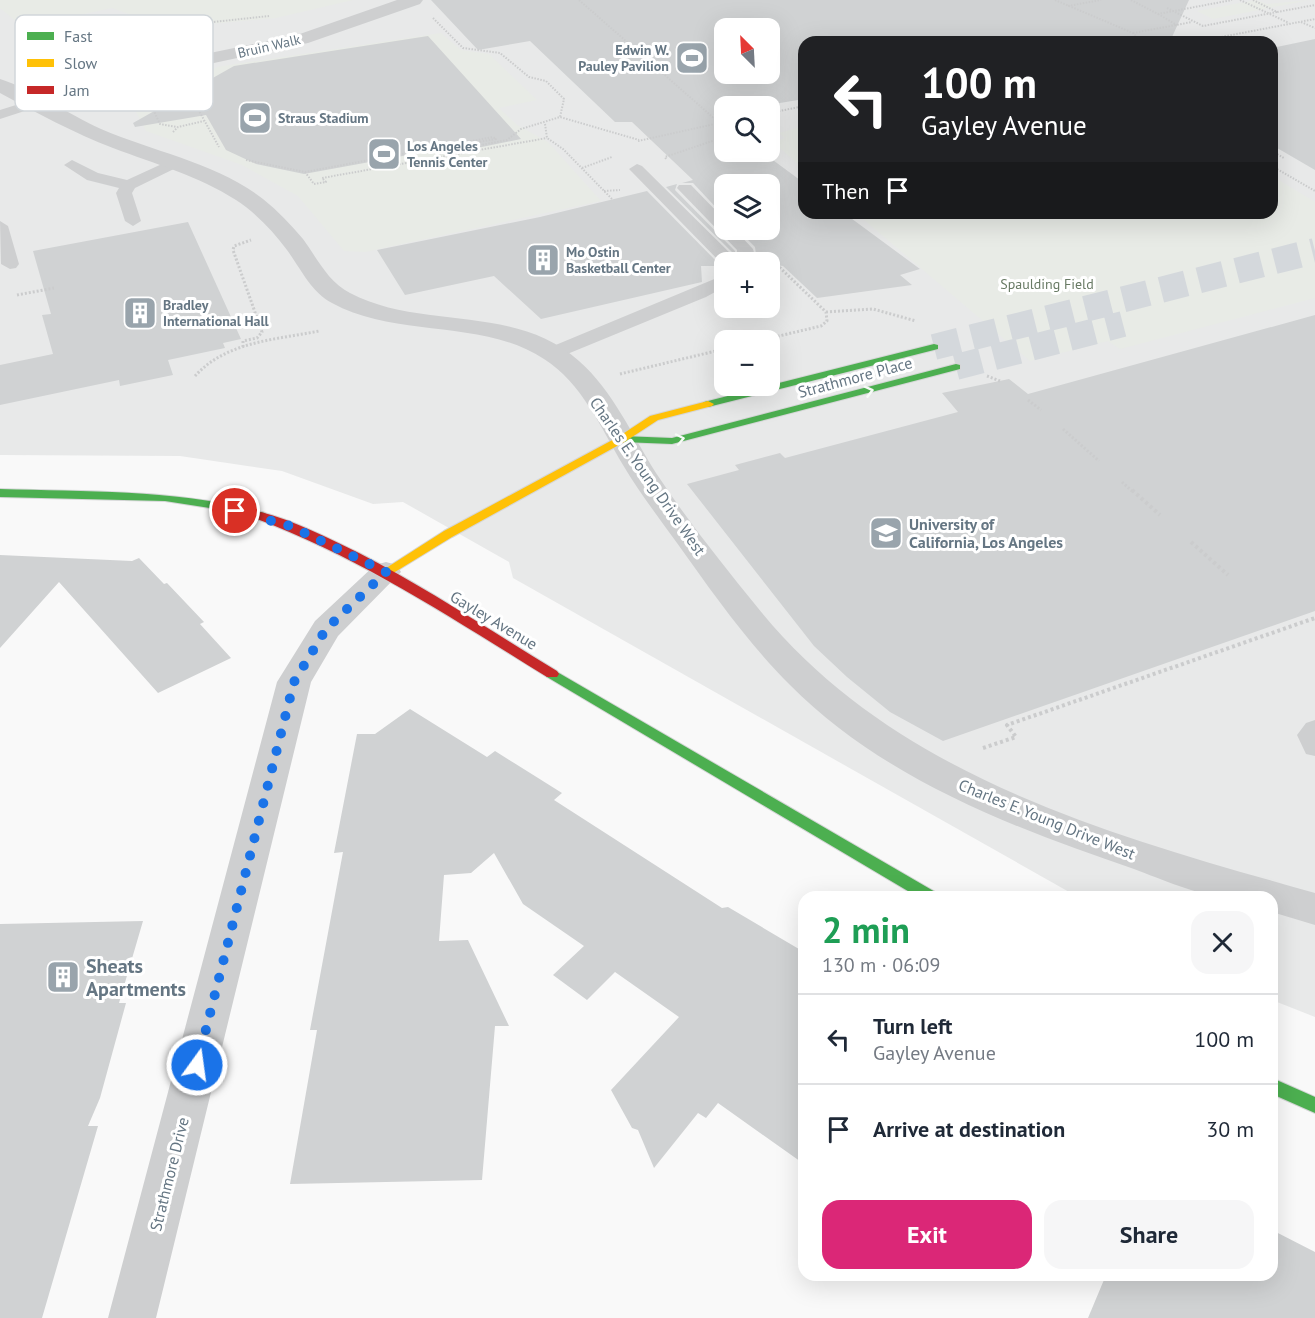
<!DOCTYPE html>
<html lang="en">
<head>
<meta charset="utf-8">
<style>
	:root { --surface:#fff; --page:#f6f6f7; --text:#1f2937; --muted:#747a83; --line:#e0e1e3; --accent:#db2777 }
	body { margin:0; font-family:"PT Sans",sans-serif; background:var(--page); color:var(--text); height:100vh; display:flex; flex-direction:column; font-size:22px; white-space:nowrap }
	* { box-sizing:border-box; margin:0 }
	p { font-size:20px; color:var(--muted) }
	.icon { flex:none; width:33px; height:33px; fill:none; stroke:currentColor; stroke-width:2; stroke-linecap:round; stroke-linejoin:round }
	.map { position:relative; flex:1; overflow:hidden }
	.sheet { position:absolute; left:798px; top:891px; width:480px; height:390px; display:flex; flex-direction:column; background:var(--surface); border-radius:18px; box-shadow:0 6px 24px #0002 }
	.sheet>* { flex:none }
	.banner { position:absolute; left:798px; top:36px; width:480px; height:183px; border-radius:18px; box-shadow:0 6px 24px #0002; background:#202124; color:#fff; overflow:hidden }
	.needle { width:39px; rotate:336deg }
	.tools { position:absolute; left:714px; top:18px; display:grid; gap:12px }
	.tools a { display:grid; place-items:center; width:66px; height:66px; border-radius:12px; background:var(--surface); box-shadow:0 6px 24px #0002; font-size:30px }
	.pin { position:absolute; display:grid; place-items:center; width:51px; height:51px; color:#fff; margin:-26px; border:3px solid #fff; border-radius:50%; box-shadow:0 2px 6px #0007 }
	.me { position:absolute; width:66px; margin:-33px; rotate:14deg; stroke-linejoin:round; filter:drop-shadow(0 0 4px #0008) }
	.turn { display:flex; align-items:center; gap:21px; height:126px; padding:0 24px; font-size:27px }
	.turn .icon { width:78px; height:78px; stroke-width:2.5 }
	.turn b { display:block; font-size:42px; line-height:51px }
	.then { display:flex; align-items:center; height:57px; padding:0 24px; background:#0003; gap:12px; font-size:22px }
	.round { display:grid; place-items:center; flex:none; width:63px; height:63px; border-radius:18px; background:var(--page) }
	.summary { display:flex; align-items:center; justify-content:space-between; height:102px; padding:0 24px }
	h1 { font-size:36px; font-weight:700; line-height:45px; color:#1e9e55 }
	.action { display:flex; gap:12px; margin-top:auto; padding:12px 24px }
	.action a { flex:1; height:69px; border-radius:18px; background:var(--accent); color:#fff; font-size:24px; font-weight:700; line-height:69px; text-align:center }
	.action a+a { background:var(--page); color:var(--text) }
	ul { padding:0; list-style:none }
	li { display:flex; align-items:center; gap:18px; height:90px; padding:0 24px; border-top:2px solid var(--line) }
	li div { flex:1 }
	li b { display:block; font-size:22px }
	li em { font-style:normal }
	.map>svg:first-child { display:block }
	.built { fill:#e8e9e9; fill-rule:evenodd }
	.green { fill:#e8ebe6 }
	.building { fill:#d0d2d3; fill-rule:evenodd }
	.lines { fill:none; stroke-linecap:round; stroke-linejoin:round }
	.secondary-tunnel { stroke:#d4d8dc; stroke-width:26; stroke-dasharray:26 13; stroke-linecap:butt }
	.fast-casing { stroke:#d5d6d7; stroke-width:2 }
	.slow-casing { stroke:#d5d6d7; stroke-width:2 }
	.jam-casing { stroke:#d5d6d7; stroke-width:2 }
	.path-far2 { stroke:#cbcccd; stroke-width:2; stroke-dasharray:1.5 1.5; stroke-linecap:butt }
	.path-far1 { stroke:#cbcccd; stroke-width:3; stroke-dasharray:2 2; stroke-linecap:butt }
	.path { stroke:#cbcccd; stroke-width:4; stroke-dasharray:3 3; stroke-linecap:butt }
	.lane { fill:#cecfd0; fill-rule:evenodd }
	.street { fill:#cecfd0; fill-rule:evenodd }
	.fast { fill:#4caf50; fill-rule:evenodd }
	.slow { fill:#ffc107; fill-rule:evenodd }
	.jam { fill:#c62828; fill-rule:evenodd }
	.oneway { stroke:#f6fbf6 }
	.route { stroke:#1a73e8; stroke-width:10; stroke-dasharray:0 18 }
	.labels { text-anchor:middle; stroke-width:6; stroke-linejoin:round; paint-order:stroke }
	.far-street-label { font-size:14px; fill:#657683; stroke:#fff }
	.far-poi-label { font-size:14px; font-weight:bold; fill:#657683; stroke:#fff; text-anchor:start }
	.far-park-label { font-size:14px; fill:#687a64; stroke:#fff }
	.street-label { font-size:16px; fill:#657683; stroke:#fff }
	.poi-label { font-size:16px; font-weight:bold; fill:#657683; stroke:#fff; text-anchor:start }
	.near-poi-label { font-size:20px; font-weight:bold; fill:#657683; stroke:#fff; text-anchor:start }
	.key { fill:#fff; stroke:#d1d6da; stroke-width:1.5 }
	.key-label { font-size:16px; fill:#657683 }
</style>
</head>
<body>
<div class="map">
<svg width="1315" height="1318" viewBox="0 0 1315 1318">
	<rect width="100%" height="100%" fill="#f9f9f9"/>
	<path class="built" d="M0 0H1315V1017L1272 1000V897H1078L513 578 509 562 403 502 373 504 282 471 180 456 0 455ZM724 28H770V74H724ZM804 42H1272V213H804ZM724 106H770V152H724ZM724 184H770V230H724ZM724 262H770V308H724ZM724 340H770V386H724Z"/>
	<path class="green" d="M0 0H353L276 18 210 24H172L137 17 112 8 23 27 0 8Z
		M1256 0 1267 4 1310 0 1213 19 1197 11Z
		M441 33 461 50 489 54 537 100 499 108 517 125 548 142 601 201 365 252 344 251 298 196 242 165 146 131 128 96 183 87 217 67Z
		M804 126V169L774 143 785 138 779 133Z
		M1272 176 1315 202V298L1120 349 1108 341 1030 361 856 213H1272Z"/>
	<path class="building" d="M431 0H1189L1172 37 1127 42H804V99L762 106H724V113L713 116 724 124V152H762L804 183V213H844L920 269 900 275 912 285 817 298 783 266 757 262 755 247 738 230H770V184H724V216L693 183H682L693 180 632 122H615L530 41 478 50ZM724 28H770V74H724Z
		M428 36 521 139 467 150 463 145 304 174 256 164 226 150 206 115 135 127 133 123 234 66Z
		M1315 39V170L1272 145V48Z
		M677 184 675 190 735 251V255L666 187Z
		M647 191 721 266H701L702 282 541 319 494 276 405 295 377 250 540 217Z
		M188 222 241 339 223 343 225 348 168 360 173 375 120 386 119 380 0 405V365L53 354 42 315 51 314 33 251Z
		M1315 315V611L943 741 890 712 847 677 814 646 687 484 739 470 735 465 780 453 785 458 958 412 942 393 1009 379 1028 394Z
		M0 555 132 561 139 558 164 584 167 583 204 622 200 624 231 658 158 693 59 582 0 648Z
		M410 709 487 757 495 751 562 793 554 800 722 908 728 907 804 952V1164L718 1103 706 1118 698 1113 654 1168 638 1130 632 1128 611 1090 679 1017 615 972 587 1000 553 975 584 946 523 904 494 853 471 873 444 875 439 941 468 940 509 1026H495L482 1180 290 1184 317 1030H310L343 852 334 853 357 734H375Z
		M143 921 119 1003H126L100 1098 88 1126H98L42 1318H0V924Z
		M1272 1230 1315 1252V1318H1088L1106 1275H1272Z"/>
	<g class="lines">
		<path class="secondary-tunnel" d="M934 347 1315 251
			M956 367 1123 324"/>
		<defs>
			<path id="fast" d="M934 344 938 345V349L708 407 702 404 704 402Z
				M956 364 960 365V369L672 444 622 442 616 439 622 436 672 438Z
				M0 489C91 492 177 489 265 513L267 516 261 520 229 511 165 501 0 497Z
				M552 669 937 893 939 897H918L547 677 545 674 547 671Z
				M1272 1078 1315 1097V1113L1272 1094Z"/>
			<path id="slow" d="M708 401 714 404 712 406 658 420 626 441 452 537 390 575H382L380 572 444 531 618 437 650 416Z"/>
			<path id="jam" d="M261 512C295 521 328 538 359 553 427 588 491 631 557 671L559 674 557 677H547C453 619 361 558 257 519L255 516Z"/>
		</defs>
		<use href="#fast" class="fast-casing"/>
		<use href="#slow" class="slow-casing"/>
		<use href="#jam" class="jam-casing"/>
		<path class="path-far2" d="M579 0 724 127
			M1055 0 1133 33 1141 42
			M1131 0 1158 14 1232 0
			M1240 0 1289 23
			M1253 0 1277 12 1315 5
			M1068 6 1101 0
			M1167 8 1203 26 1277 12
			M1158 14 1177 25
			M433 18 463 48 500 53 529 77 546 81 564 99 560 117
			M169 20 213 22 269 16
			M1301 22 1315 28
			M1133 33 1192 22
			M1195 42 1315 19
			M188 91 219 147
			M152 107 160 124 177 127
			M770 113 804 106
			M545 124 547 138 563 149 612 199
			M173 132 178 127 204 121
			M638 141 724 122
			M1272 151 1284 158
			M666 159 665 157 724 137
			M246 160 305 172 493 137 496 139 478 142 481 145 507 140 521 129 560 117 639 140
			M1272 166 1315 191
			M582 168 612 157
			M305 172 314 184 326 182 322 178 547 138
			M604 191 620 190"/>
		<path class="path-far1" d="M17 295 54 288
			M826 312 873 309 916 321
			M762 340 821 326 827 321 826 312 773 261
			M243 347V341L257 338 262 332 233 250 234 246 251 240
			M620 374 724 349
			M195 376C227 341 275 340 319 331
			M987 376 1000 381
			M1028 400 1041 410
			M1063 429 1099 461
			M1122 482 1133 492"/>
		<path class="path" d="M1132 490 1160 515
			M1191 542 1228 575
			M983 748 1016 737 1007 725 1315 618"/>
		<path class="lane" d="M35 99 40 100V106L0 119V110Z
			M175 158 183 163 180 166 135 188 132 193 141 221 133 226 125 221 116 193 119 188 87 180 64 165 72 160 98 173 127 180Z
			M637 164 642 166 737 260V250L677 188 679 185H691L724 219V230H735L753 249 756 260 754 262H724V266L632 172 629 169Z
			M0 221 8 226 19 264 16 268 10 269 1 264Z
			M724 275V287L706 297 560 357H546L544 353 546 349Z
			M1315 720V756L1306 754 1297 735 1306 723Z"/>
		<path class="street" d="M397 0H423L420 4 308 43 50 98 40 92 50 86 297 35Z
			M0 79C30 88 70 115 101 129 154 152 217 163 263 199 278 211 291 225 303 239 317 258 328 282 350 293 422 331 515 303 579 361 613 391 632 435 656 473 687 520 723 565 758 608 895 778 1114 836 1315 893V925L1272 912V897C1256 897 1240 898 1225 897 1197 895 1161 879 1134 869 1013 828 882 778 790 685 747 642 712 592 677 543 659 518 639 492 623 465 601 428 582 383 544 359 481 318 398 339 332 303 311 292 301 269 287 250 273 231 256 213 236 200 199 176 155 164 113 148 74 133 37 113 0 93Z
			M386 562 397 565 401 572 338 636 311 682 156 1318H108L277 682 315 621 375 565Z"/>
		<use href="#fast" class="fast"/>
		<use href="#slow" class="slow"/>
		<use href="#jam" class="jam"/>
	</g>
	<defs><path id="oneway-chevron" d="M-2-3.5L2.5 0L-2 3.5" fill="none" stroke-width="1.6" stroke-linecap="round" stroke-linejoin="round" transform="scale(1.5)"/></defs>
	<g class="oneway">
		<use href="#oneway-chevron" transform="translate(869 391) rotate(-15)"/>
		<use href="#oneway-chevron" transform="translate(680 439) rotate(-12)"/>
	</g>
	<g class="lines">
		<path class="route" d="M197 1065 294 682 326 629 386 572 290 526 235 511"/>
	</g>
	<defs>
		<symbol id="stadium-square" viewBox="-11 -11 22 22"><rect x="-9" y="-9" width="18" height="18" rx="4" fill="#99a4ac" stroke="#fff"/><path d="M0-5a6.5 5 0 1 0 0 10a6.5 5 0 1 0 0-10ZM-3.5-1.8h7v3.6h-7Z" fill="#fff"/></symbol>
		<symbol id="building-square" viewBox="-11 -11 22 22"><rect x="-9" y="-9" width="18" height="18" rx="4" fill="#99a4ac" stroke="#fff"/><path d="M-4-6H4V6H1V3H-1V6H-4ZM-2.5-4.3h1.7v1.8h-1.7ZM.8-4.3h1.7v1.8H.8ZM-2.5-1h1.7V.8h-1.7ZM.8-1h1.7V.8H.8Z" fill="#fff"/></symbol>
		<symbol id="university-square" viewBox="-11 -11 22 22"><rect x="-9" y="-9" width="18" height="18" rx="4" fill="#99a4ac" stroke="#fff"/><path d="M0-5L7-2L0 1L-7-2ZM-4 1L0 2.5L4 1V4Q0 6-4 4Z" fill="#fff"/></symbol>
	</defs>
	<g fill-rule="evenodd">
		<use href="#stadium-square" x="673" y="39" width="38" height="38"/>
		<use href="#stadium-square" x="236" y="99" width="38" height="38"/>
		<use href="#stadium-square" x="365" y="135" width="38" height="38"/>
		<use href="#building-square" x="524" y="241" width="38" height="38"/>
		<use href="#building-square" x="121" y="294" width="38" height="38"/>
		<use href="#university-square" x="867" y="514" width="38" height="38"/>
		<use href="#building-square" x="44" y="958" width="38" height="38"/>
	</g>
	<g class="labels">
		<g class="far-street-label">
			<text transform="translate(269 46) rotate(-13)" y="5">Bruin Walk</text>
		</g>
		<g class="far-poi-label">
			<text x="669" y="55" text-anchor="end">Edwin W.<tspan x="669" dy="16">Pauley Pavilion</tspan></text>
			<text x="278" y="123">Straus Stadium</text>
			<text x="407" y="151">Los Angeles<tspan x="407" dy="16">Tennis Center</tspan></text>
			<text x="566" y="257">Mo Ostin<tspan x="566" dy="16">Basketball Center</tspan></text>
			<text x="163" y="310">Bradley<tspan x="163" dy="16">International Hall</tspan></text>
		</g>
		<g class="far-park-label">
			<text x="1047" y="289">Spaulding Field</text>
		</g>
		<g class="street-label">
			<text transform="translate(855 377) rotate(-15)" y="6">Strathmore Place</text>
			<text transform="translate(648 476) rotate(55)" y="6">Charles E. Young Drive West</text>
			<text transform="translate(494 620) rotate(31)" y="6">Gayley Avenue</text>
			<text transform="translate(1047 819) rotate(22)" y="6">Charles E. Young Drive West</text>
			<text transform="translate(169 1174) rotate(-76)" y="6">Strathmore Drive</text>
		</g>
		<g class="poi-label">
			<text x="909" y="530">University of<tspan x="909" dy="18">California, Los Angeles</tspan></text>
		</g>
		<g class="near-poi-label">
			<text x="86" y="973">Sheats<tspan x="86" dy="23">Apartments</tspan></text>
		</g>
	</g>
	<rect x="15" y="15" width="198" height="96" rx="9" class="key"/>
	<rect x="27" y="32" width="27" height="8" fill="#4caf50"/>
	<rect x="27" y="59" width="27" height="8" fill="#ffc107"/>
	<rect x="27" y="86" width="27" height="8" fill="#c62828"/>
	<g class="key-label">
		<text x="64" y="42">Fast</text>
		<text x="64" y="69">Slow</text>
		<text x="64" y="96">Jam</text>
	</g>
</svg>
<div class="tools">
<a><svg class="needle" viewBox="-14 -14 28 28"><path d="M0-13l5 13h-10z" fill="#e53935"/><path d="M0 13l5-13h-10z" fill="#747a83"/></svg></a>
<a><svg class="icon" aria-label="search" viewBox="0 0 24 24"><circle cx="10" cy="10" r="6"/><path d="M15 15l6 6"/></svg></a>
<a><svg class="icon" aria-label="layers" viewBox="0 0 24 24"><path d="M12 4l9 5-9 5-9-5zM3 14l9 5 9-5"/></svg></a>
<a>+</a>
<a>−</a>
</div>
<div class="pin" style="left:235px;top:511px;background:#d93025"><svg class="icon" aria-label="arrive" viewBox="0 0 24 24"><path d="M6 21V4h12l-3 4 3 4H6"/></svg></div>
<svg class="me" style="left:197px;top:1065px" viewBox="-20 -20 40 40"><circle r="17" fill="#1a73e8" stroke="#fff" stroke-width="3"/><path d="M0-11L8 9 0 5-8 9z" fill="#fff"/></svg>
<div class="banner">
<div class="turn"><svg class="icon" aria-label="left" viewBox="0 0 24 24"><path d="M17 20v-9H6M10 6l-5 5 5 5"/></svg><div><b>100 m</b>Gayley Avenue</div></div>
<div class="then">Then<svg class="icon" aria-label="arrive" viewBox="0 0 24 24"><path d="M6 21V4h12l-3 4 3 4H6"/></svg></div>
</div>
<section class="sheet">
<div class="summary"><div><h1>2 min</h1><p>130 m · 06:09</p></div><a class="round"><svg class="icon" aria-label="close" viewBox="0 0 24 24"><path d="M6 6l12 12M18 6L6 18"/></svg></a></div>
<ul>
<li><svg class="icon" aria-label="left" viewBox="0 0 24 24"><path d="M17 20v-9H6M10 6l-5 5 5 5"/></svg><div><b>Turn left</b><p>Gayley Avenue</p></div><em>100 m</em></li>
<li><svg class="icon" aria-label="arrive" viewBox="0 0 24 24"><path d="M6 21V4h12l-3 4 3 4H6"/></svg><div><b>Arrive at destination</b></div><em>30 m</em></li>
</ul>
<div class="action"><a>Exit</a><a>Share</a></div>
</section>
</div>
</body>
</html>
